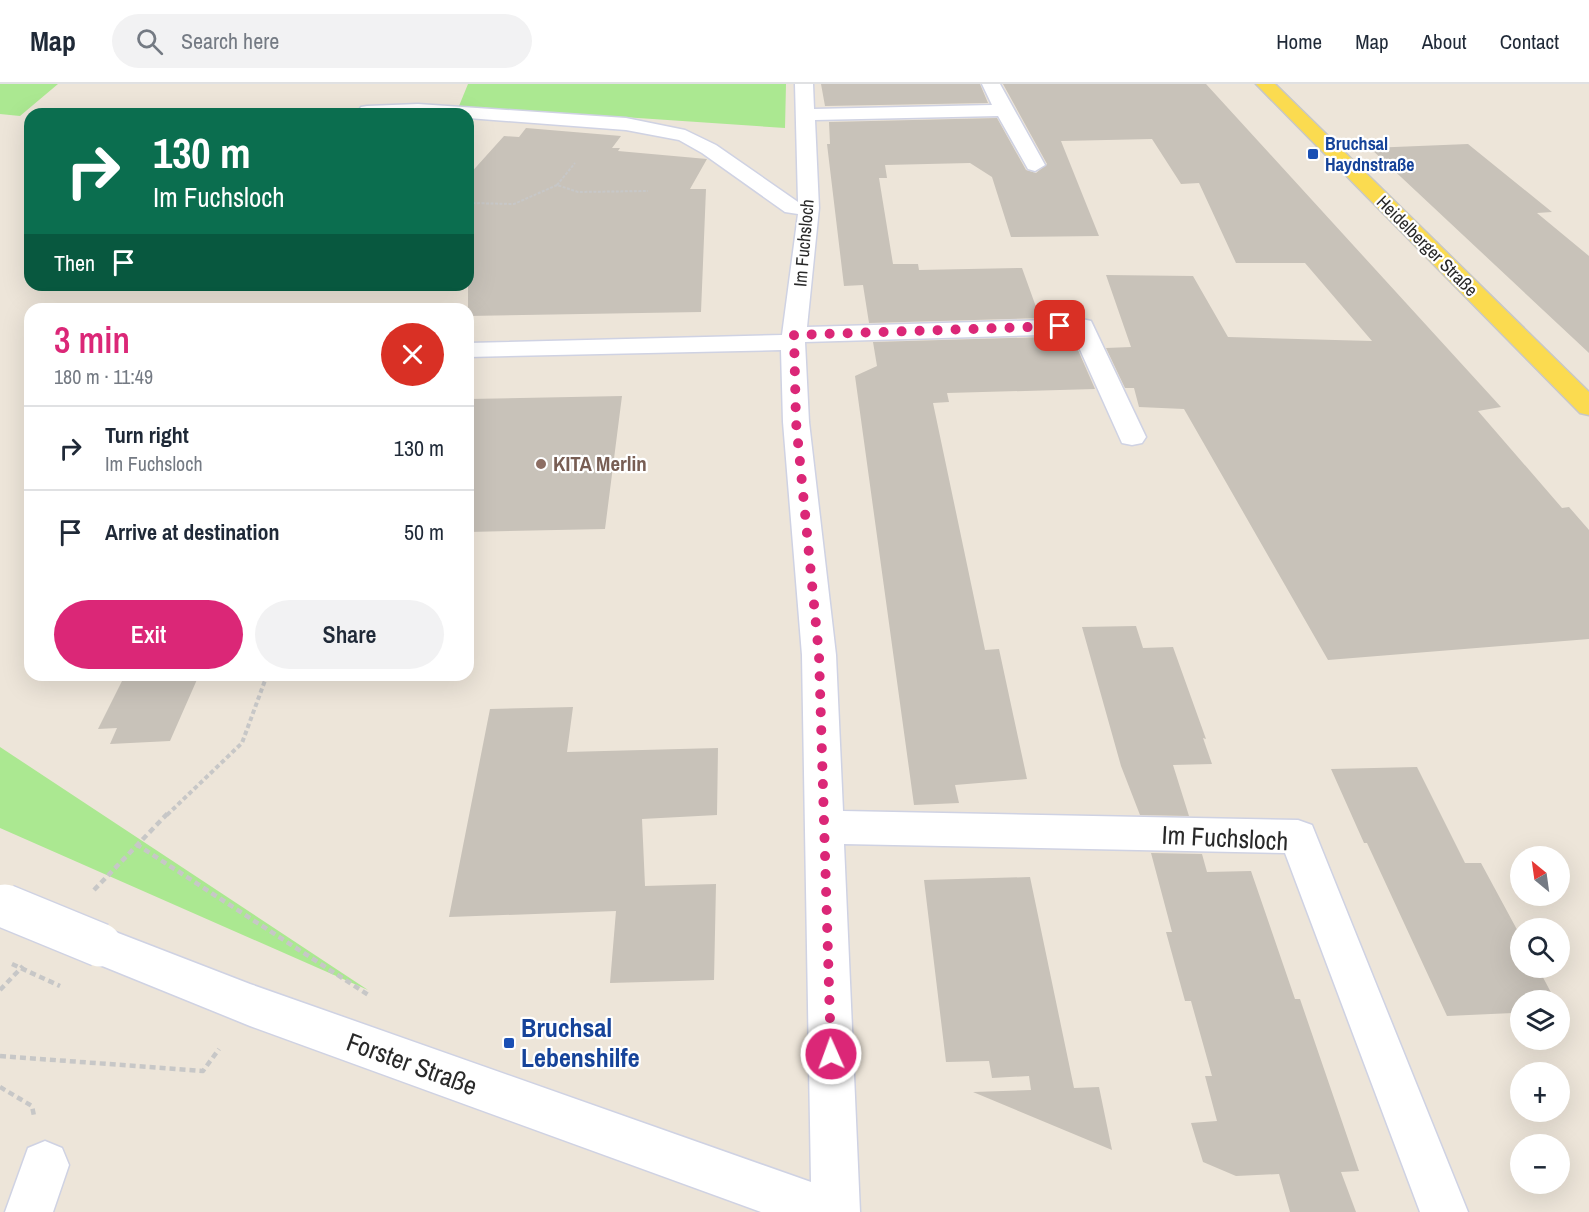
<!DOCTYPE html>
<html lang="en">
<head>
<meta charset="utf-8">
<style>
	:root { --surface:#fff; --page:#f2f2f3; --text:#1f2937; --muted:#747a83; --line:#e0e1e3; --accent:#db2777 }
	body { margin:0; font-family:"Archivo Narrow",sans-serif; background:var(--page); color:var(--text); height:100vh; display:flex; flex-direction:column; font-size:22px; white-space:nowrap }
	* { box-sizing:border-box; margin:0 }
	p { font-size:20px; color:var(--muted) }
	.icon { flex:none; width:33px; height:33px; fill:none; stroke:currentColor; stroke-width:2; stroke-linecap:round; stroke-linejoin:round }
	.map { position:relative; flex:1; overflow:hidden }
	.details { position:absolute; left:24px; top:219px; width:450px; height:378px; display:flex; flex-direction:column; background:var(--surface); border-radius:18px; box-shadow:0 6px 24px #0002 }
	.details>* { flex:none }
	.guide { position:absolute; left:24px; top:24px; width:450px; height:183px; border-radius:18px; box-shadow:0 6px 24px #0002; background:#0b6e4f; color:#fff; overflow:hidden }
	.needle { width:39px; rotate:331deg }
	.fabs { position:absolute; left:1510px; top:762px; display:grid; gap:12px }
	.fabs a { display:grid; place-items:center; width:60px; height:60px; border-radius:50%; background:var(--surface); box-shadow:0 6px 24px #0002; font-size:30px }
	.pin { position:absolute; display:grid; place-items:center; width:51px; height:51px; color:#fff; margin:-26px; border-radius:12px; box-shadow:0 3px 9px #0006 }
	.me { position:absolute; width:66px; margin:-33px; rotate:358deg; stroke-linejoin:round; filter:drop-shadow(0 0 4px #0008) }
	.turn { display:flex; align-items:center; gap:21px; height:126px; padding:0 30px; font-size:27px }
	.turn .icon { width:78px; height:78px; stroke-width:2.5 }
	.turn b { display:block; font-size:42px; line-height:51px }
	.then { display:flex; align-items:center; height:57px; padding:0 30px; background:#0003; gap:12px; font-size:22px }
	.round { display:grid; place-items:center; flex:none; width:63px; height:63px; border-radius:32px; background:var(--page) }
	.summary { display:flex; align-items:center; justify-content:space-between; height:102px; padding:0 30px }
	h1 { font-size:36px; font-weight:600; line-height:45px; color:var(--accent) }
	.primary-button { display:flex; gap:12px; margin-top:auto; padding:12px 30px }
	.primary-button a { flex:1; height:69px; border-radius:36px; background:var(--accent); color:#fff; font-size:24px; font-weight:600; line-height:69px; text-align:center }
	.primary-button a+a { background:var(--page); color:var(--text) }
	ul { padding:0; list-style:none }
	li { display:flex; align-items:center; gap:18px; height:84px; padding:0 30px; border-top:2px solid var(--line) }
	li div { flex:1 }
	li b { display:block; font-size:22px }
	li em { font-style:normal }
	header { display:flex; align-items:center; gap:36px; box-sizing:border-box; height:84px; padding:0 30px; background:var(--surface); border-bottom:2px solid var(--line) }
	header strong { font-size:28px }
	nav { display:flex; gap:33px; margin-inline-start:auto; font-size:21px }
	.search { width:420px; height:54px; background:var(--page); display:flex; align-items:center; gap:15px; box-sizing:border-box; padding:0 21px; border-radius:33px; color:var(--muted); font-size:22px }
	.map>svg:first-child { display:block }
	.green { fill:#abe891 }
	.building { fill:#c8c2b9 }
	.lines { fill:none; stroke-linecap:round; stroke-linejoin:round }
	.minor-casing { stroke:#cfd2e3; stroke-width:3 }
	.major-casing { stroke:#c7c7c7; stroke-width:3 }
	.path-far2 { stroke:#c7c7c7; stroke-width:2; stroke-dasharray:3 1.5; stroke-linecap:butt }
	.path-far1 { stroke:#c7c7c7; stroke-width:4; stroke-dasharray:4.5 3; stroke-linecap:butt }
	.path { stroke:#c7c7c7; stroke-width:4.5; stroke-dasharray:6 4; stroke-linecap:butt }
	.minor { fill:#fff; fill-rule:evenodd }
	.major { fill:#fbdb50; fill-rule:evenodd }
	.minor-bridge-casing { stroke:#cfd2e3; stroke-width:46; stroke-linecap:butt }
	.path-bridge { stroke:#c7c7c7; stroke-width:4.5; stroke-dasharray:6 4; stroke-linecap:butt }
	.minor-bridge { stroke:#fff; stroke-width:43 }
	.route { stroke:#db2777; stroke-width:10; stroke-dasharray:0 18 }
	.transit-dot { fill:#1a4fb4; stroke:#fff; stroke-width:2 }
	.education-dot { fill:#8d6e63; stroke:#fff; stroke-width:2 }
	.labels { text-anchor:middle; stroke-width:4.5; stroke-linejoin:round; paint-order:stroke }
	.far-transit-label { font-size:18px; font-weight:bold; fill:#164399; stroke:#fff; text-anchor:start }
	.far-street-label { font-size:18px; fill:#292929; stroke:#fff }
	.education-label { font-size:21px; font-weight:bold; fill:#785e54; stroke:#fff; text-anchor:start }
	.near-street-label { font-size:26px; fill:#292929; stroke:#fff }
	.near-transit-label { font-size:26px; font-weight:bold; fill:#164399; stroke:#fff; text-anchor:start }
</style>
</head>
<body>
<header>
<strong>Map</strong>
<div class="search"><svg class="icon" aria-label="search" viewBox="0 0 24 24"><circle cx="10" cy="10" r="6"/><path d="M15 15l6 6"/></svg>Search here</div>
<nav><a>Home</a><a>Map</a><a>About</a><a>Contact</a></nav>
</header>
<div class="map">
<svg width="1589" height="1128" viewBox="0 0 1589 1128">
	<rect width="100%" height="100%" fill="#ede5d9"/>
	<path class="green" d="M0 0H58L20 32 0 30Z
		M468 0H786L785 44 459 22Z
		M0 663 368 906 0 744Z"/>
	<path class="building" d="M821 0H980L988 19 825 22Z
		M1003 0H1206L1501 323 1478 327 1562 424 1569 423 1589 446V555L1328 576 1184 325 1139 323 1134 304H1125L1106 264 1131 263 1106 191 1193 192 1228 253 1372 257 1305 179H1236L1199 99 1181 100 1152 55 1061 57 1099 152 1011 153 992 93 970 79 885 81 887 94H879L893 180H918L919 186 1022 184 1040 234 869 239 863 201 844 202 827 60H830L829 38 997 34 1026 86 1036 89 1047 80Z
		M526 44 621 52 612 64H620L618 67 707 75 690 105H706L701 228 468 232V92L504 52 519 53Z
		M1468 60 1552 128 1537 129 1589 172V269L1370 64Z
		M1047 253 1052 267 1078 266 1095 305 947 309 949 318 933 319 985 566 999 565 1027 695 955 701 959 719 914 721 855 292 877 282 873 258Z
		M622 312 605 445 468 448V315Z
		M1136 542 1143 564 1173 563 1206 655 1203 654 1212 680 1173 681 1189 732 1140 731 1121 682 1082 543Z
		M125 591H199L170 657 110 660 117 644 98 645Z
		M573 623 567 668 718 664 717 731 642 735 645 802 716 800 714 896 610 899 616 827 449 833 490 625Z
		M1417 683 1465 779H1481L1521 853V884H1538L1555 916H1521V928L1513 929 1447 932 1367 759H1364L1331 685Z
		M1151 769 1202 770 1207 788 1251 787 1295 915H1300L1359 1087 1341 1088 1356 1128H1290L1279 1090 1236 1092 1203 1078 1191 1039 1217 1037 1205 992H1212L1191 917H1185L1166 848H1172Z
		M1030 793 1074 1004 1099 1003 1112 1066 973 1008 1031 1006 1029 992 992 994 989 977 946 978 924 796Z"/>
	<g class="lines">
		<defs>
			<path id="minor" d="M795 0H813L814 25 992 21 982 0H1000L1045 81 1035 87 1028 85 998 32 815 36 819 124 807 243 1082 235 1091 237 1146 353 1142 359 1132 361 1122 359 1073 250 805 258 809 338 836 571 843 727 1298 736 1312 741 1468 1128H1420L1285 769 844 760 860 1128H761L250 942 85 875 79 861 85 847 100 842 250 900 811 1098 802 571 783 338 781 266 468 273V259L782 251 798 130 785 128 702 69 679 56 626 46 468 34V30H356L361 23 367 22 418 20 626 34 685 46 716 61 798 118Z
				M45 1057 62 1064 69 1081 53 1128H5L28 1064Z"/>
			<path id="major" d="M1256 0H1275L1589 308V331L1580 329Z"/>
		</defs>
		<use href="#minor" class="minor-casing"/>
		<use href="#major" class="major-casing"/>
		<path class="path-far2" d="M557 101 575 79
			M468 119 514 120 557 101 578 108 648 107"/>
		<path class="path-far1" d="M167 731 242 659 267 591"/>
		<path class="path" d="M136 760 370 912
			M94 806 168 729
			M0 906 23 882
			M0 972 203 987 219 965
			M0 1003 32 1022 34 1032"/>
		<use href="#minor" class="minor"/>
		<use href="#major" class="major"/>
		<defs>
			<path id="minor-bridge" d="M5 822 100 861"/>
		</defs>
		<use href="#minor-bridge" class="minor-bridge-casing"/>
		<path class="path-bridge" d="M12 880 60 902"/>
		<use href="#minor-bridge" class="minor-bridge"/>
	</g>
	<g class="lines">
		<path class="route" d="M831 970 819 571 796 338 794 251 1060 242"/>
	</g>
	<g class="transit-dot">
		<rect x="1307" y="64" width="12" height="12" rx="3"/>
		<rect x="503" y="953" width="12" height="12" rx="3"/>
	</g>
	<circle class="education-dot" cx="541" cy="380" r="6"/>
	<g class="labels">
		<g class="far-transit-label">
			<text x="1325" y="66">Bruchsal<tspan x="1325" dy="21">Haydnstraße</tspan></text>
		</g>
		<g class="far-street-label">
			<text transform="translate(804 159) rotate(-85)" y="6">Im Fuchsloch</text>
			<text transform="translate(1427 162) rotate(45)" y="6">Heidelberger Straße</text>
		</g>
		<g class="education-label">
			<text x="553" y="387">KITA Merlin</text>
		</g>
		<g class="near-street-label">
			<text transform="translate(1225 754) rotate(3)" y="9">Im Fuchsloch</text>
			<text transform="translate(412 980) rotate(20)" y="9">Forster Straße</text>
		</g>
		<g class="near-transit-label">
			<text x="521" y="953">Bruchsal<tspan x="521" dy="30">Lebenshilfe</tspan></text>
		</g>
	</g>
</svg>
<div class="fabs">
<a><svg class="needle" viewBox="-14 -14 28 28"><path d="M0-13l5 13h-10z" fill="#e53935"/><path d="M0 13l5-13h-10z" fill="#747a83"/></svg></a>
<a><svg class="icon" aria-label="search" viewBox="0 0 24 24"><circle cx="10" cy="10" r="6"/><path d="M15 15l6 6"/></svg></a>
<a><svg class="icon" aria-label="layers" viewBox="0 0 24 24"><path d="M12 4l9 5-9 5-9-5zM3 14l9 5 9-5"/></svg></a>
<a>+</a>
<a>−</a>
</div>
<div class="pin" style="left:1060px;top:242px;background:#d93025"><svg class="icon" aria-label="arrive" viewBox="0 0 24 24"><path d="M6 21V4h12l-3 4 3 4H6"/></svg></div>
<svg class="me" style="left:831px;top:970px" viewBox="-20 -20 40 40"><circle r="17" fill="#db2777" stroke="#fff" stroke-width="3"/><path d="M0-11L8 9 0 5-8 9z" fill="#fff"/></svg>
<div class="guide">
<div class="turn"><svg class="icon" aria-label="right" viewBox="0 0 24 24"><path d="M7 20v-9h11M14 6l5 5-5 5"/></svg><div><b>130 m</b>Im Fuchsloch</div></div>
<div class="then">Then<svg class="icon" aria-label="arrive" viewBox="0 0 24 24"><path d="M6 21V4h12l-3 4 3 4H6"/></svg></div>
</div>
<section class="details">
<div class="summary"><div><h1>3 min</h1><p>180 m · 11:49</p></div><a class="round" style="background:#d93025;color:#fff"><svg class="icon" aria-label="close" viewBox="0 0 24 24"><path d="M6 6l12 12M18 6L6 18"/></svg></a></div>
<ul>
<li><svg class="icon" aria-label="right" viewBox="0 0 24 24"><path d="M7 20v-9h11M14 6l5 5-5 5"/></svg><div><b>Turn right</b><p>Im Fuchsloch</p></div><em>130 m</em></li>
<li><svg class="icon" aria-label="arrive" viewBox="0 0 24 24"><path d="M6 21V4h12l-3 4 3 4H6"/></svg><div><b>Arrive at destination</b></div><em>50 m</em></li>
</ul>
<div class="primary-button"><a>Exit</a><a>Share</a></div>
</section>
</div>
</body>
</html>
